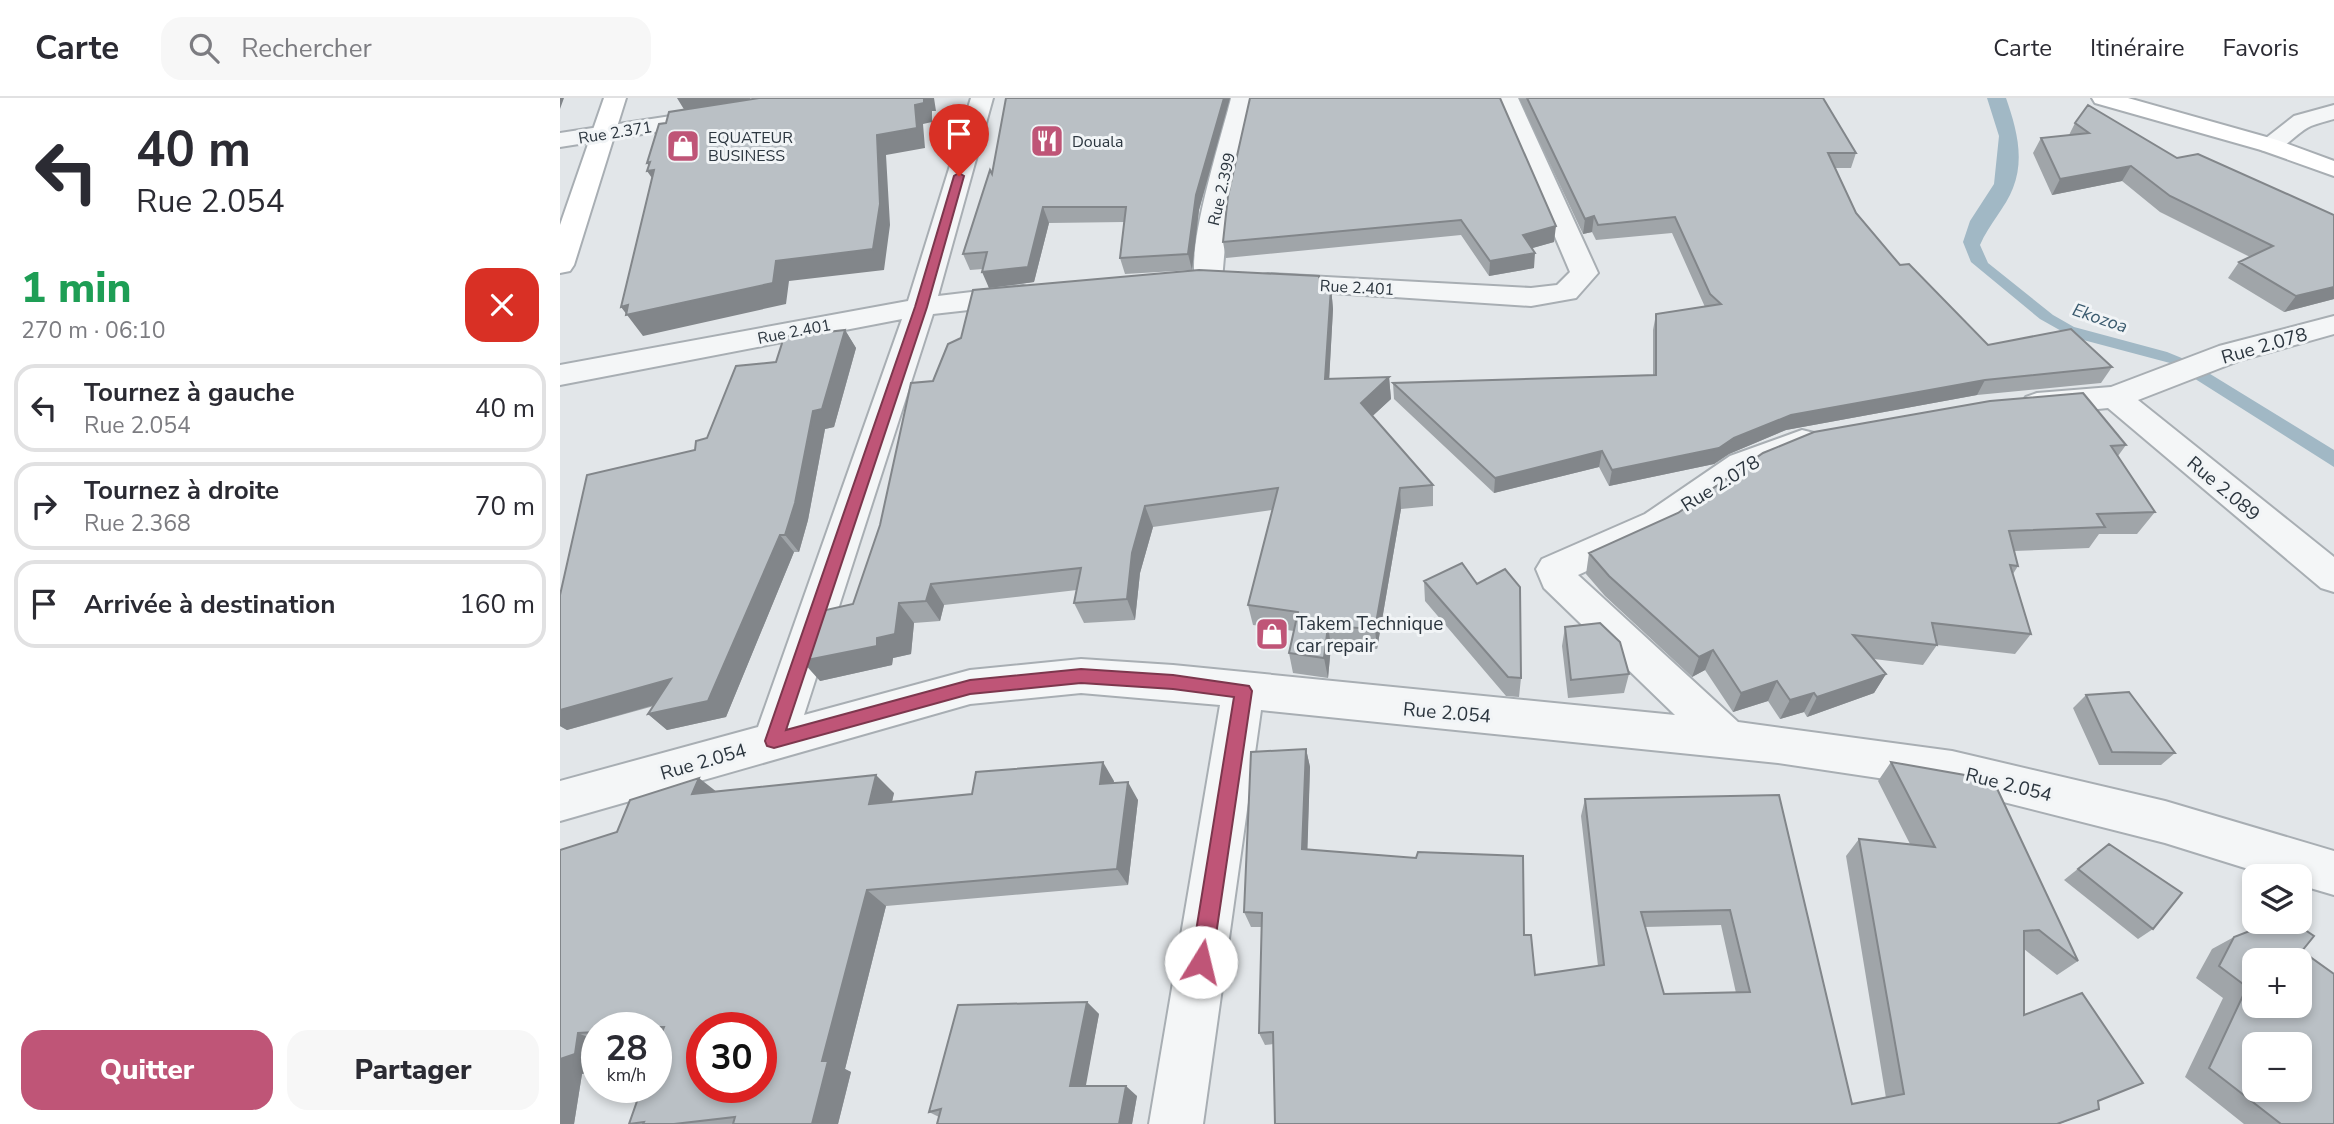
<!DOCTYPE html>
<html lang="fr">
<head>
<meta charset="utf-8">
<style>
	:root { --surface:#fff; --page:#f7f7f7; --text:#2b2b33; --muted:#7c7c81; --line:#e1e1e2; --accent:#bf5577 }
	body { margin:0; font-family:"Nunito Sans",sans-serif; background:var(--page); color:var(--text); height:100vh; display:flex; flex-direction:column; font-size:26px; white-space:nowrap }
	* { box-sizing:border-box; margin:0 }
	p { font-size:23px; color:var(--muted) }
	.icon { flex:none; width:38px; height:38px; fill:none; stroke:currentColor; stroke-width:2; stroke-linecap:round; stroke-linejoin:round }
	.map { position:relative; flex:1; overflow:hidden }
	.panel { display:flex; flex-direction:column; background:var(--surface); width:560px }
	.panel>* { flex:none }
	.guide { background:#fff; color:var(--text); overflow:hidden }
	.controls { position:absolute; left:1682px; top:766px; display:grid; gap:14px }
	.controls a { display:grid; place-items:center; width:70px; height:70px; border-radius:14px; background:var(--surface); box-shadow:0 4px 10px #0003; font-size:35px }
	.speed { position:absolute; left:21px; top:914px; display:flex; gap:14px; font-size:35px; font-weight:700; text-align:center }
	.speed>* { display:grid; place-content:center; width:91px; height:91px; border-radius:50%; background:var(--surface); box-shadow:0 4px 10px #0003; line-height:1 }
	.speed small { font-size:18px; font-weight:400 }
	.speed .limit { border:10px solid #d22; background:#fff; color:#111 }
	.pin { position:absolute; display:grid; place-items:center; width:60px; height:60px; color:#fff; margin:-72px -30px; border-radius:50% 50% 50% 0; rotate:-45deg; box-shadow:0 0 7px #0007 }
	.pin .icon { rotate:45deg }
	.me { position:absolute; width:77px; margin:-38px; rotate:9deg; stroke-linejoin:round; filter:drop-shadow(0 0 5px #0008) }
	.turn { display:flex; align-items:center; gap:24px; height:147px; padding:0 21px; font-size:32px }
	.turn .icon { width:91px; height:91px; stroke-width:2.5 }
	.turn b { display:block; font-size:49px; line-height:60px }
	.round { display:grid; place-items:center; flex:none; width:74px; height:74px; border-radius:21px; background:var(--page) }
	.summary { display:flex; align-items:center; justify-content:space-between; height:119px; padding:0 21px }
	h1 { font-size:42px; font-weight:800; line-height:52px; color:#1e9e55 }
	.cta { display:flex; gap:14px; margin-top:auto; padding:14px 21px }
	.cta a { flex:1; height:80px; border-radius:21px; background:var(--accent); color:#fff; font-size:28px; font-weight:800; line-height:80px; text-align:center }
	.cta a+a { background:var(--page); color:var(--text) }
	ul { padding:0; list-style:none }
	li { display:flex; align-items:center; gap:21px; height:88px; margin:0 14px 10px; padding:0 7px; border:4px solid var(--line); border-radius:21px }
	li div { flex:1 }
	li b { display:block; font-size:26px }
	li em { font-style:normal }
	header { display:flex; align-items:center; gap:42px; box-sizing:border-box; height:98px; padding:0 35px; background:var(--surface); border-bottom:2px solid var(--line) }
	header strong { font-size:33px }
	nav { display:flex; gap:38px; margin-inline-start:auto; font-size:24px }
	.search { width:490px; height:63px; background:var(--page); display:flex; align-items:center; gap:18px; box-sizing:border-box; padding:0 24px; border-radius:21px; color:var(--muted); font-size:26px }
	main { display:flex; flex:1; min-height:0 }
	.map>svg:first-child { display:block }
	.water { fill:#a1b8c5 }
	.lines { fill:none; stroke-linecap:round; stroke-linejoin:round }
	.minor-casing { stroke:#a8aeb3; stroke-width:4 }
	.secondary-casing { stroke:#a8aeb3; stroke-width:4 }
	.minor { fill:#f4f6f7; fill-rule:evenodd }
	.secondary { fill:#fff; fill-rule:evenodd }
	.wall { fill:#a0a5a9; fill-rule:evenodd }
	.shaded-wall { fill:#82868a }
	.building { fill:#bac0c5; stroke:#82868a; stroke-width:2; fill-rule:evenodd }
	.route { fill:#bf5577; stroke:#7c374d; stroke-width:2 }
	.labels { text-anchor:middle; stroke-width:6; stroke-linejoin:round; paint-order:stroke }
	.far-street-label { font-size:16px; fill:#2c363f; stroke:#f1f4f6 }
	.far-poi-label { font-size:16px; fill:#2c363f; stroke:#f1f4f6; text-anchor:start }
	.far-water-label { font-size:18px; font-style:italic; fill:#3a5a6e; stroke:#f1f4f6 }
	.street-label { font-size:19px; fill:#2c363f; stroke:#f1f4f6 }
	.poi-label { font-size:19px; fill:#2c363f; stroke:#f1f4f6; text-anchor:start }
</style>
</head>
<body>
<header>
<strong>Carte</strong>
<div class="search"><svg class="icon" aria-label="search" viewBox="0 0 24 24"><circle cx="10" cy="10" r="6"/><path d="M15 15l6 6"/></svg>Rechercher</div>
<nav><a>Carte</a><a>Itinéraire</a><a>Favoris</a></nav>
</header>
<main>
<section class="panel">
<div class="guide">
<div class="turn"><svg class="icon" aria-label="left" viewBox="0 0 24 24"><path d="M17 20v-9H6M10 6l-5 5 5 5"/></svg><div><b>40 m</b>Rue 2.054</div></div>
</div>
<div class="summary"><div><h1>1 min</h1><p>270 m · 06:10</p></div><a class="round" style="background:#d93025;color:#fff"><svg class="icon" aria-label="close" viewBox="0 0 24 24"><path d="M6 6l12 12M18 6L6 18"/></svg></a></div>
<ul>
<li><svg class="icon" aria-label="left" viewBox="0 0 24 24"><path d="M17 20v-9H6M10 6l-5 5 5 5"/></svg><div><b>Tournez à gauche</b><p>Rue 2.054</p></div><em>40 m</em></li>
<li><svg class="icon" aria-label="right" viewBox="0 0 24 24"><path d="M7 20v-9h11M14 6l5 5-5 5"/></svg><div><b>Tournez à droite</b><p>Rue 2.368</p></div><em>70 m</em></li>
<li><svg class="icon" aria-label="arrive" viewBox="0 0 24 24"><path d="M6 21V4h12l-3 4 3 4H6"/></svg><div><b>Arrivée à destination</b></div><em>160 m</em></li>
</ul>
<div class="cta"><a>Quitter</a><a>Partager</a></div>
</section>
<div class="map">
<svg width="1774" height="1026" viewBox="0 0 1774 1026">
	<rect width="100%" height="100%" fill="#e2e6e9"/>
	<path class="water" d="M1427 0H1446C1456 29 1465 60 1453 90 1446 109 1429 126 1420 147L1428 165 1493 217 1514 229 1607 254 1629 263 1774 352V369L1610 265 1512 239 1480 221 1411 164 1403 144 1410 123 1434 86 1439 38Z"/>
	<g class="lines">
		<defs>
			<path id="minor" d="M411 0H433L378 198 463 188 473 191 477 197 473 203 463 206 373 216 244 617 410 572 521 561 613 567 1115 617 984 490 976 471 982 461 1085 416 1170 358 1242 332 1254 335 1259 343 1254 351 1194 374 1111 434 1018 477 1178 624 1392 653 1605 703 1774 753V797L1740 787V779H1714L1605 745 1392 691 1218 665 701 612 643 1026H589L660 607 521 595 410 606 0 723V683L198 629 342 221 0 287V267L348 203Z
				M671 0H693L668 113 662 182 658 188 648 190 638 188C621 164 663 34 671 0Z
				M936 0H958L1038 175 1016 200 971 208 698 190 694 184 698 178 708 176 971 190 997 187 1010 174Z
				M1774 7V21C1767 23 1758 25 1751 28 1733 36 1723 58 1701 52L1697 47 1734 18Z
				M150 12 158 14 162 19 158 24 0 49V35Z
				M1774 218V236L1681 262 1578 302 1774 459V494L1761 490 1548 310 1477 317 1466 313 1461 306 1466 299 1477 295 1551 289 1659 248Z"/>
			<path id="secondary" d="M44 0H66L14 167 10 173 0 175V127Z
				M1532 0H1568L1717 42 1774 63V78L1701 52 1535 5Z"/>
		</defs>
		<use href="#minor" class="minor-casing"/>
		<use href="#secondary" class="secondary-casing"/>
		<use href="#minor" class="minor"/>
		<use href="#secondary" class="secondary"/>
	</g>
	<path class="wall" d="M446 0H670L639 112 632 172 565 176 560 160 564 124 489 125 474 184 429 190 423 171 410 172 403 156 432 76Z
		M690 0 994 144 972 150 974 170 929 178 901 137 666 160 663 144Z
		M959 0H1263L1296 55 1291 70H1275L1296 115 1340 167 1428 247 1552 269 1541 285 1417 297 1226 332 1169 356 1154 366 1049 388 1039 369 934 395 834 301 833 285 1093 277V232L1096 216 1145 209 1112 135 1036 142 1032 134 1023 136Z
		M1515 25 1617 60 1774 201 1724 214 1668 180 1679 164 1690 159 1600 114 1562 83 1492 97 1473 55 1481 40 1509 37Z
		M760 188 771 189 773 211 769 281 829 279 831 301 812 318 873 387V408L841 411 817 551 771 548 768 580 733 575 729 555 734 533 693 527 688 507 712 412 593 429 580 475 575 522 524 525 514 505 517 492 384 507 380 523 354 525 351 556 333 560 332 567 260 583 293 506 373 283Z
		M285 232 296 250 274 329 265 331 248 422 239 454H234L166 619 107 632 88 616 94 608 7 632 0 628V497L147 340Z
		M1566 347 1558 358 1595 414 1577 436H1539L1529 450 1454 453 1458 468 1453 476 1471 536 1455 556 1377 547 1363 567 1314 561 1326 576 1314 595 1247 619 1244 614 1220 621 1208 603 1173 614 1145 572 1132 579 1045 498 1026 476 1029 455 1118 415 1203 355Z
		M864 483 961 580 959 599 946 598 865 503Z
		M1005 529 1069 576 1064 595 1008 600 1002 548Z
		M1526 597 1615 655 1601 667H1539L1513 610Z
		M746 651 750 669 747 751 964 837 975 877 1038 868 1021 718 1025 701 1219 697 1292 1006 1326 1000 1286 758 1299 741 1350 746 1318 683 1331 664 1518 863 1497 877 1464 851V917L1538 1003 1539 1011 1499 1026H715L713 946 705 947 699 935 702 829H691L684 814ZM1161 827 1176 895 1104 896 1085 829Z
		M554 683 553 685 578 702 568 787 326 808 285 971 291 974 278 1026H69L98 944H96V929H37V971L22 976 14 1026H0L57 734 156 693 334 695 332 704Z
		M1549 746 1593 831 1578 841 1504 782Z
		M1674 839 1742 853 1774 1026H1684L1625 979 1663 900 1636 880 1652 851Z
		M527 904 539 916 525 988 577 998 572 1026H377L379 1019 369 1014Z"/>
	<path class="shaded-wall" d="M0 0H4L0 11Z
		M117 0H190V4L125 13Z
		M364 0H374L376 13H372V24L363 26 365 50 326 57 330 127 324 172 229 183 226 206 83 238 61 209 216 163 317 37Z
		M664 0H670L639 112 632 172 628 156 636 97Z
		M90 64 107 92 101 93 87 73 91 72 87 65Z
		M1571 68 1562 83 1492 97 1500 81Z
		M483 109 489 125 474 184 429 190 422 174Z
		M1034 118 1032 134 1023 136 1025 121Z
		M996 128 994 144 962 153 963 137Z
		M975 155 974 170 929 178 930 163Z
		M771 189 773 211 768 303 765 281Z
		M1774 189V201L1724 214 1736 198Z
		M285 232 296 250 274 329 265 331 248 422 239 454 225 437 253 313Z
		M829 279 831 301 803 327 801 305Z
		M1425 282 1417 297 1226 332 1169 356 1154 366 1049 388 1052 372 1174 340 1231 317Z
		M1042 353 1039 369 934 395 935 380Z
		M840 390 841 411 817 551 815 531Z
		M585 408 593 429 580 475 575 522 567 501 572 455Z
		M220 437 234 454 166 619 107 632 88 616Z
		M371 486 384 507 380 523 366 503Z
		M339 505 354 525 351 556 333 560 332 567 260 583 242 563 317 540Z
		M768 528 771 548 768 580 764 560Z
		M1153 552 1145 572 1132 579 1139 559Z
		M1326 576 1314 595 1247 619 1257 599Z
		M111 581 129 597 7 632 0 628V603Z
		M1217 583 1208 603 1173 614 1181 595Z
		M1254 595 1244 614 1220 621 1230 602Z
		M746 651 750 669 747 767 742 751Z
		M543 664 554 683 550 704 540 686Z
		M316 677 334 695 327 724 309 706Z
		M139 680 162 698 132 696Z
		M568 684 578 702 568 787 557 771Z
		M307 792 326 808 285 971 291 974 278 1026H252L262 963Z
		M527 904 539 916 524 998 510 988Z
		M18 935 37 943V971L22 976 14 1026H0V961Z
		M566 988 577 998 572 1026H559Z"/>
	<path class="building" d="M199 0H364V5L355 7 357 30 317 37 320 106 313 151 216 163 213 185 66 217 68 207 61 209 94 72 87 73 90 64 87 65 99 26 106 25 109 14Z
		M446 0H664L636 97 628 156 560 160 566 109H483L468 169 422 174 427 154 403 156 430 72 432 76Z
		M690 0H940L996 128 963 137 975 155 930 163 901 122 663 144 668 98Z
		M967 0H1263L1296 55H1268L1296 115 1340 167 1349 166 1428 247 1511 231 1552 269 1425 282 1231 317 1174 340 1159 350 1052 372 1042 353 935 380 833 285 1096 277V216L1161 206 1150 196 1115 119 1038 127 1034 118 1025 121Z
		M1528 7 1617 60 1638 56 1774 117V189L1736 198 1679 164 1713 148 1610 98 1571 68 1500 81 1481 40 1529 35 1515 25Z
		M639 172 759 178 760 188 771 189 765 281 829 279 801 305 873 387 840 390 815 531 768 528 764 560 729 555 738 514 688 507 718 390 585 408 572 455 567 501 514 505 521 470 371 486 366 503 339 505 335 536 317 540V548L242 563 257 514 293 506 320 427 351 285 373 283 388 246 401 240 413 192Z
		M285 232 262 311 253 313 235 405 225 437H220L148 603 88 616 111 581 0 612V497L27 377 135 352 136 343 147 340 176 268 216 264 224 239Z
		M1523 295 1566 347 1551 348 1595 414 1537 416 1545 429 1449 433 1458 468 1450 467 1471 536 1372 525 1377 547 1293 537 1326 576 1257 599 1254 595 1230 602 1217 583 1181 595 1153 552 1139 559 1049 478 1029 455 1118 415 1203 355 1254 334 1430 303Z
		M902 465 917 486 945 471 960 489 961 580 948 579 864 483Z
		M1040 525 1060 544 1069 576 1011 582 1005 529Z
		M1569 594 1615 655 1552 654 1526 597Z
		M746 651 742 751 856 760 858 754 963 758 964 837H971L975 877 1044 867 1025 701 1219 697 1292 1006 1344 996 1299 741 1375 749 1331 664 1433 682 1518 863 1479 832 1464 833V917L1522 895 1583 985 1538 1003 1539 1011 1497 1026H715L713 934 699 935 702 815 684 814 691 654ZM1170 812 1190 894 1104 896 1081 814Z
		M543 664 540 686 568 684 557 771 307 792 262 963H268L252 1026H173L175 1019 114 1026H83L84 1024 69 1026 82 989H96V949L104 929H37V934L18 935 15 956 0 961V752L57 734 70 702 139 680 132 696 316 677 309 706 412 696 416 674ZM142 929H201V989H142Z
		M1549 746 1622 795 1593 831 1518 771Z
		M1713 824H1733L1754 838 1742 853 1774 876V1026H1721L1649 970 1687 889 1659 868 1674 839ZM1694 863H1740V908H1694ZM1694 947H1740V992H1694Z
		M527 904 510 988H566L559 1026H377L381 1011 369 1014 398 907Z"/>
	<path class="route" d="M399 75 404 78 367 209 226 632 410 582 521 571 613 577 689 588 692 593 652 864 649 871 641 874 634 871 631 864 674 599 613 591 521 585 410 596 214 650 207 648 205 643 355 209 394 78Z"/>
	<defs>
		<symbol id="restaurant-square" viewBox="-11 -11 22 22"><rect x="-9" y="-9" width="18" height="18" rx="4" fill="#bf5577" stroke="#f1f4f6"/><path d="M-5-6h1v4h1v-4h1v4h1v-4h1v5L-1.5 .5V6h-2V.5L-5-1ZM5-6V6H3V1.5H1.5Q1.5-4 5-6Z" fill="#fff"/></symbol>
		<symbol id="shop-square" viewBox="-11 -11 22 22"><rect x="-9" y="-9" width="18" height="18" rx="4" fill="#bf5577" stroke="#f1f4f6"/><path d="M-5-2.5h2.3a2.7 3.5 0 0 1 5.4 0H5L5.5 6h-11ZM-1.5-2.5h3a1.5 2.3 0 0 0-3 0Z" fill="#fff"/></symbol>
	</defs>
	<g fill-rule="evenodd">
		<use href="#restaurant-square" x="468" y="24" width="38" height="38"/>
		<use href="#shop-square" x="104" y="29" width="38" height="38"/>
		<use href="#shop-square" x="693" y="517" width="38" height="38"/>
	</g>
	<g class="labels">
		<g class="far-street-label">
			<text transform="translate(55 34) rotate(-9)" y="6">Rue 2.371</text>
			<text transform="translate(661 91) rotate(-77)" y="6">Rue 2.399</text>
			<text transform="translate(797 189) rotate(3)" y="6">Rue 2.401</text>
			<text transform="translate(234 233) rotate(-11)" y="6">Rue 2.401</text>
		</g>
		<g class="far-poi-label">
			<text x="148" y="45">EQUATEUR<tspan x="148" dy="18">BUSINESS</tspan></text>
			<text x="512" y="49">Douala</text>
		</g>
		<g class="far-water-label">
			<text transform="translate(1540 220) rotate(19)" y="6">Ekozoa</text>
		</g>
		<g class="street-label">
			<text transform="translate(1704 247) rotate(-16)" y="7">Rue 2.078</text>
			<text transform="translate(1160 385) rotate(-32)" y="7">Rue 2.078</text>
			<text transform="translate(1664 390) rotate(40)" y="7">Rue 2.089</text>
			<text transform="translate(887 614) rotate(5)" y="7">Rue 2.054</text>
			<text transform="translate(143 663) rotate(-16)" y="7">Rue 2.054</text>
			<text transform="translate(1449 686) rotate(14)" y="7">Rue 2.054</text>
		</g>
		<g class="poi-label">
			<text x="736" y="532">Takem Technique<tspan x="736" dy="22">car repair</tspan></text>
		</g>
	</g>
</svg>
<div class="controls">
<a><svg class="icon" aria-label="layers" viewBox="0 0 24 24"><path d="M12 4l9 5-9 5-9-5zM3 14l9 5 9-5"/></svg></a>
<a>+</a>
<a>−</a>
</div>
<div class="speed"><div>28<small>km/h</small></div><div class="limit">30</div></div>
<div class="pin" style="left:399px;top:78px;background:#d93025"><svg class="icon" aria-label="arrive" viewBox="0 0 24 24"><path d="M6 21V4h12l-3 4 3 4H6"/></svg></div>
<svg class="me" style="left:641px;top:864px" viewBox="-20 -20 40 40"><circle r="19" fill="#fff"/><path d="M0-13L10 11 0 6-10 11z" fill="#bf5577"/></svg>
</div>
</main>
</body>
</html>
